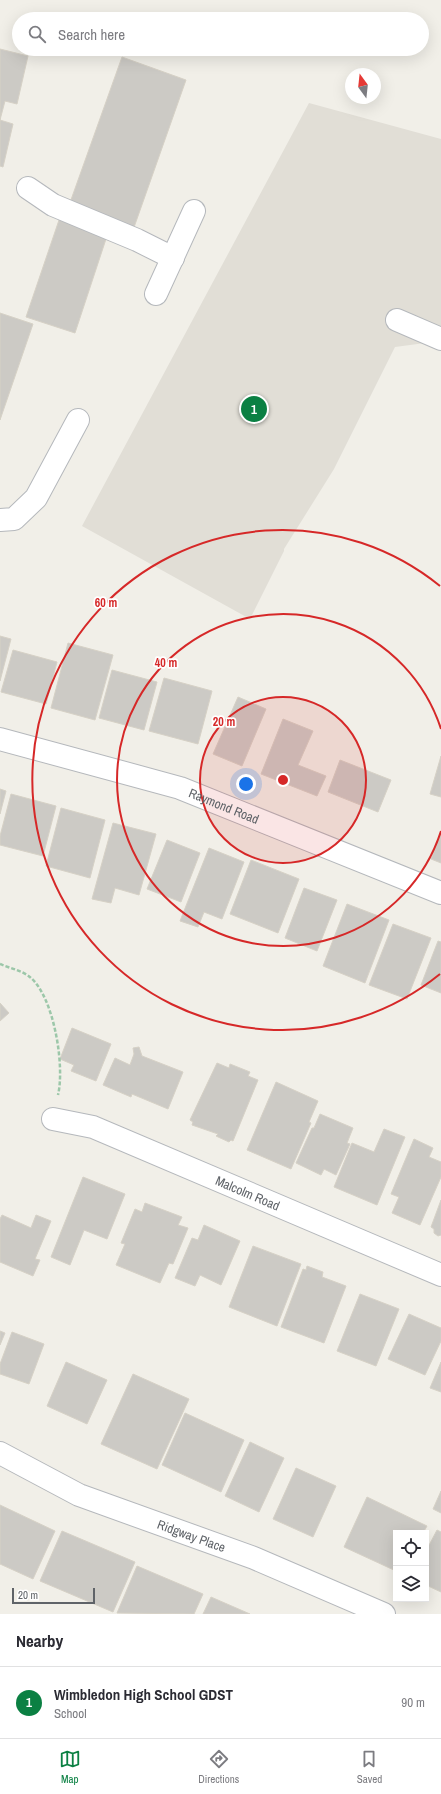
<!DOCTYPE html>
<html lang="en">
<head>
<meta charset="utf-8">
<style>
  body { margin:0; font-family:"Archivo Narrow",sans-serif; background:#f2f2f3; color:#2b2b33 }
  .controls { position:absolute; right:12px; bottom:12px; display:grid; overflow:hidden; border-radius:0px; box-shadow:0 4px 16px #0002 }
  .controls button { width:36px; height:36px; display:grid; place-items:center; padding:0; border:0; border-bottom:1px solid #e1e1e2; background:#fff; color:#2b2b33; font:20px sans-serif }
  .compass { position:absolute; left:345px; top:68px; width:36px; height:36px; border-radius:50%; background:#fff; box-shadow:0 4px 16px #0002; rotate:345deg }
  .scale { position:absolute; left:12px; bottom:10px; width:83px; box-sizing:border-box; padding-left:4px; border:2px solid #5f6368; border-top:0; font-size:11px; line-height:14px; white-space:nowrap; color:#5f6368; -webkit-text-stroke:3px #fff; paint-order:stroke }
  .you { position:absolute; left:246px; top:784px; width:14px; height:14px; margin:-10px; border:3px solid #fff; border-radius:50%; background:#1a73e8; box-shadow:0 0 0 6px #1a73e833 }
  .badge { display:grid; place-items:center; width:26px; height:26px; border-radius:50%; background:#0b8043; color:#fff; font-size:13px; font-weight:700 }
  .pin { position:absolute; translate:-50% -50%; border:2px solid #fff; box-shadow:0 1px 4px #0006 }
  .list { margin:0; padding:0; list-style:none }
  h2 { display:flex; justify-content:space-between; align-items:center; height:52px; margin:0; padding:0 16px; font-size:17px }
  h2 small { font-size:13px; font-weight:400; color:#7c7c81 }
  .list li { display:grid; grid-template-columns:26px 1fr auto; gap:12px; align-items:center; box-sizing:border-box; height:72px; padding:0 16px; border-top:1px solid #e1e1e2 }
  .list b { display:block; font-size:15px; white-space:nowrap }
  .list p { margin:0; font-size:13px; white-space:nowrap; color:#7c7c81 }
  .list em { font-size:13px; font-style:normal; color:#7c7c81 }
  .icon { flex:none; width:22px; height:22px; fill:none; stroke:currentColor; stroke-width:2; stroke-linecap:round; stroke-linejoin:round }
  .map { position:relative; flex:none; width:441px; height:1614px; overflow:hidden }
  .search { position:absolute; background:#fff; box-shadow:0 4px 16px #0002; left:12px; right:12px; top:12px; height:44px; display:flex; align-items:center; gap:10px; box-sizing:border-box; padding:0 14px; border-radius:22px; color:#7c7c81; font-size:15px }
  .sheet { height:124px; background:#fff }
  nav { display:flex; justify-content:space-around; align-items:center; box-sizing:border-box; height:56px; border-top:1px solid #e1e1e2; background:#fff; font-size:11px; color:#7c7c81 }
  nav a { display:grid; justify-items:center; gap:2px }
  nav .on { color:#0b8043 }
  .map>svg:first-child { display:block }
  .education { fill:#e1ded6 }
  .building { fill:#cccac5; stroke:#d6d1c6 }
  .lines { fill:none; stroke-linecap:round; stroke-linejoin:round }
  .minor-casing { stroke:#b5b8bc; stroke-width:24 }
  .path { stroke:#9cc7a9; stroke-width:2.5; stroke-dasharray:4 2; stroke-linecap:butt }
  .minor { stroke:#fff; stroke-width:22 }
  .ring { fill:none; stroke:#d62828; stroke-width:2 }
  .labels { text-anchor:middle; stroke-width:3.5; stroke-linejoin:round; paint-order:stroke }
  .street-label { font-size:13px; fill:#5f6368; stroke:#fff }
  .centre { fill:#d62828; stroke:#fff; stroke-width:2 }
  .ring-label { font-size:12px; text-anchor:middle; font-weight:bold; fill:#d62828; stroke:#fff; stroke-width:3.5; stroke-linejoin:round; paint-order:stroke }
</style>
</head>
<body>
<div class="map">
<svg width="441" height="1614" viewBox="0 0 441 1614">
  <rect width="100%" height="100%" fill="#f1efe8"/>
  <!-- education -->
  <path class="education" d="M 309,103 L 441,139 L 441,350 L 425,343 L 395,347 L 334,469 L 284,549 L 284,551 L 250,619 L 82,526 Z"/>
  <!-- building -->
  <path class="building" d="M 0,49 L 28,56 L 17,104 L 5,101 L 0,120 L 13,124 L 3,167 L 0,166 Z
    M 122,57 L 186,80 L 132,233 L 67,211 Z
    M 59,220 L 107,236 L 75,333 L 26,317 Z
    M 0,313 L 33,324 L 0,420 Z
    M 0,636 L 11,639 L 0,681 Z
    M 68,643 L 113,655 L 95,720 L 51,708 Z
    M 13,650 L 57,662 L 46,704 L 1,692 Z
    M 112,670 L 157,682 L 144,730 L 99,718 Z
    M 164,678 L 212,691 L 198,744 L 149,731 Z
    M 238,697 L 266,709 L 242,766 L 213,754 Z
    M 283,719 L 313,731 L 298,765 L 326,776 L 317,796 L 261,774 Z
    M 441,756 L 441,797 L 430,794 Z
    M 340,760 L 391,780 L 378,812 L 328,792 Z
    M 0,789 L 6,791 L 0,814 Z
    M 11,794 L 56,806 L 43,856 L 0,845 L 0,836 Z
    M 61,808 L 105,820 L 90,878 L 46,866 Z
    M 113,823 L 156,834 L 139,895 L 115,888 L 111,903 L 92,899 Z
    M 441,834 L 441,863 L 431,859 Z
    M 167,840 L 200,853 L 181,902 L 147,889 Z
    M 209,848 L 244,862 L 222,919 L 204,912 L 198,927 L 180,921 Z
    M 251,860 L 299,879 L 278,933 L 230,914 Z
    M 304,888 L 337,900 L 317,951 L 285,938 Z
    M 347,904 L 389,920 L 365,983 L 323,966 Z
    M 393,924 L 431,938 L 407,999 L 369,985 Z
    M 438,941 L 441,942 L 441,993 L 421,985 Z
    M 0,1003 L 9,1013 L 0,1021 Z
    M 72,1028 L 111,1044 L 96,1081 L 71,1071 L 74,1065 L 60,1059 Z
    M 139,1047 L 142,1056 L 183,1072 L 168,1109 L 132,1094 L 131,1097 L 103,1085 L 115,1058 L 130,1065 L 134,1054 L 133,1048 Z
    M 217,1063 L 229,1068 L 230,1064 L 250,1072 L 248,1076 L 258,1080 L 233,1141 L 231,1140 L 229,1142 L 216,1136 L 218,1134 L 192,1125 L 193,1122 L 190,1120 Z
    M 276,1082 L 318,1101 L 309,1122 L 311,1123 L 291,1169 L 247,1150 Z
    M 320,1114 L 353,1128 L 347,1143 L 350,1144 L 336,1175 L 324,1169 L 321,1175 L 296,1163 L 312,1128 L 314,1128 Z
    M 384,1129 L 405,1137 L 377,1205 L 334,1187 L 352,1143 L 374,1152 Z
    M 414,1139 L 433,1148 L 429,1157 L 441,1162 L 441,1177 L 420,1225 L 392,1213 L 399,1197 L 391,1194 Z
    M 83,1177 L 125,1194 L 107,1239 L 84,1230 L 70,1265 L 51,1257 Z
    M 441,1200 L 441,1235 L 438,1236 L 434,1233 L 434,1229 L 431,1227 Z
    M 145,1203 L 182,1217 L 178,1225 L 188,1228 L 173,1264 L 169,1263 L 160,1283 L 116,1265 L 125,1244 L 121,1243 L 135,1209 L 142,1212 Z
    M 2,1215 L 31,1228 L 36,1215 L 51,1221 L 35,1259 L 40,1260 L 33,1276 L 0,1262 L 0,1219 Z
    M 204,1225 L 240,1241 L 221,1285 L 200,1275 L 195,1286 L 175,1278 L 192,1238 L 198,1240 Z
    M 253,1246 L 301,1264 L 277,1326 L 229,1307 Z
    M 307,1266 L 323,1272 L 322,1277 L 346,1286 L 324,1343 L 281,1327 L 303,1269 L 306,1270 Z
    M 360,1294 L 399,1309 L 376,1366 L 337,1351 Z
    M 409,1314 L 441,1328 L 441,1341 L 425,1375 L 388,1359 Z
    M 0,1331 L 5,1333 L 0,1345 Z
    M 12,1332 L 44,1344 L 29,1384 L 0,1374 L 0,1364 Z
    M 66,1362 L 107,1380 L 87,1424 L 47,1406 Z
    M 441,1362 L 441,1392 L 430,1388 Z
    M 133,1374 L 189,1399 L 157,1469 L 101,1444 Z
    M 185,1413 L 244,1440 L 221,1492 L 162,1465 Z
    M 250,1442 L 284,1458 L 259,1512 L 225,1496 Z
    M 296,1468 L 336,1486 L 313,1537 L 273,1519 Z
    M 441,1491 L 441,1513 L 433,1509 Z
    M 367,1497 L 427,1526 L 423,1533 L 396,1533 L 396,1571 L 344,1547 Z
    M 0,1505 L 55,1531 L 33,1579 L 0,1564 Z
    M 437,1530 L 441,1532 L 441,1592 L 426,1585 L 426,1551 Z
    M 62,1531 L 135,1562 L 113,1612 L 40,1581 Z
    M 137,1566 L 203,1594 L 194,1614 L 117,1613 Z
    M 211,1597 L 250,1614 L 203,1614 Z"/>
  <g class="lines">
    <defs>
      <g id="minor">
        <path d="M 28,188 L 53,205 L 137,240 L 173,258"/>
        <path d="M 156,294 L 194,211"/>
        <path d="M 397,320 L 441,339"/>
        <path d="M 0,520 L 14,519 L 36,498 L 78,420"/>
        <path id="s1" d="M 0,739 L 180,788 L 441,893"/>
        <path id="s2" d="M 53,1119 L 93,1127 L 441,1275"/>
        <path id="s3" d="M 0,1453 L 79,1495 L 254,1558 L 384,1614"/>
      </g>
    </defs>
    <!-- minor casing -->
    <use href="#minor" class="minor-casing"/>
    <!-- path -->
    <path class="path" d="M 0,964 C 9,968 24,971 31,978 C 54,998 65,1066 58,1095"/>
    <!-- minor -->
    <use href="#minor" class="minor"/>
  </g>
  <!-- distance rings -->
  <circle cx="283" cy="780" r="83" fill="#d62828" fill-opacity=".12"/>
  <g class="ring">
    <circle cx="283" cy="780" r="83"/>
    <path d="M441 831A166 166 0 1 1 441 729"/>
    <path d="M440 974A250 250 0 1 1 440 586"/>
  </g>
  <g class="labels">
    <!-- street labels -->
    <g class="street-label">
      <text dy="5" stroke="none"><textPath href="#s1" startOffset="234">Raymond Road</textPath></text>
      <text dy="5" stroke="none"><textPath href="#s2" startOffset="209">Malcolm Road</textPath></text>
      <text dy="5" stroke="none"><textPath href="#s3" startOffset="209">Ridgway Place</textPath></text>
    </g>
  </g>
  <circle cx="283" cy="780" r="6" class="centre"/>
  <g class="ring-label">
    <text x="106" y="607">60 m</text>
    <text x="166" y="667">40 m</text>
    <text x="224" y="726">20 m</text>
  </g>
</svg>
<div class="controls">
<button><svg class="icon" aria-label="locate" viewBox="0 0 24 24"><circle cx="12" cy="12" r="6"/><path d="M12 2v4M12 18v4M2 12h4M18 12h4"/></svg></button>
<button><svg class="icon" aria-label="layers" viewBox="0 0 24 24"><path d="M12 4l9 5-9 5-9-5zM3 14l9 5 9-5"/></svg></button>
</div>
<svg class="compass" viewBox="-18 -18 36 36"><path d="M0-13l5 13h-10z" fill="#e53935"/><path d="M0 13l5-13h-10z" fill="#7c7c81"/></svg>
<div class="scale">20 m</div>
<div class="you"></div>
<div class="pin badge" style="left:254px;top:409px">1</div>
<div class="search"><svg class="icon" aria-label="search" viewBox="0 0 24 24"><circle cx="10" cy="10" r="6"/><path d="M15 15l6 6"/></svg>Search here</div>
</div>
<section class="sheet">
<h2>Nearby<small></small></h2>
<ul class="list">
<li><span class="badge">1</span><div><b>Wimbledon High School GDST</b><p>School</p></div><em>90 m</em></li>
</ul>
</section>
<nav>
<a class="on"><svg class="icon" aria-label="map" viewBox="0 0 24 24"><path d="M3 6l6-2 6 2 6-2v14l-6 2-6-2-6 2zM9 4v14M15 6v14"/></svg>Map</a>
<a><svg class="icon" aria-label="directions" viewBox="0 0 24 24"><path d="M12 3l9 9-9 9-9-9zM9 14v-3h6M13 9l2 2-2 2"/></svg>Directions</a>
<a><svg class="icon" aria-label="saved" viewBox="0 0 24 24"><path d="M7 4h10v16l-5-4-5 4z"/></svg>Saved</a>
</nav>
</body>
</html>
